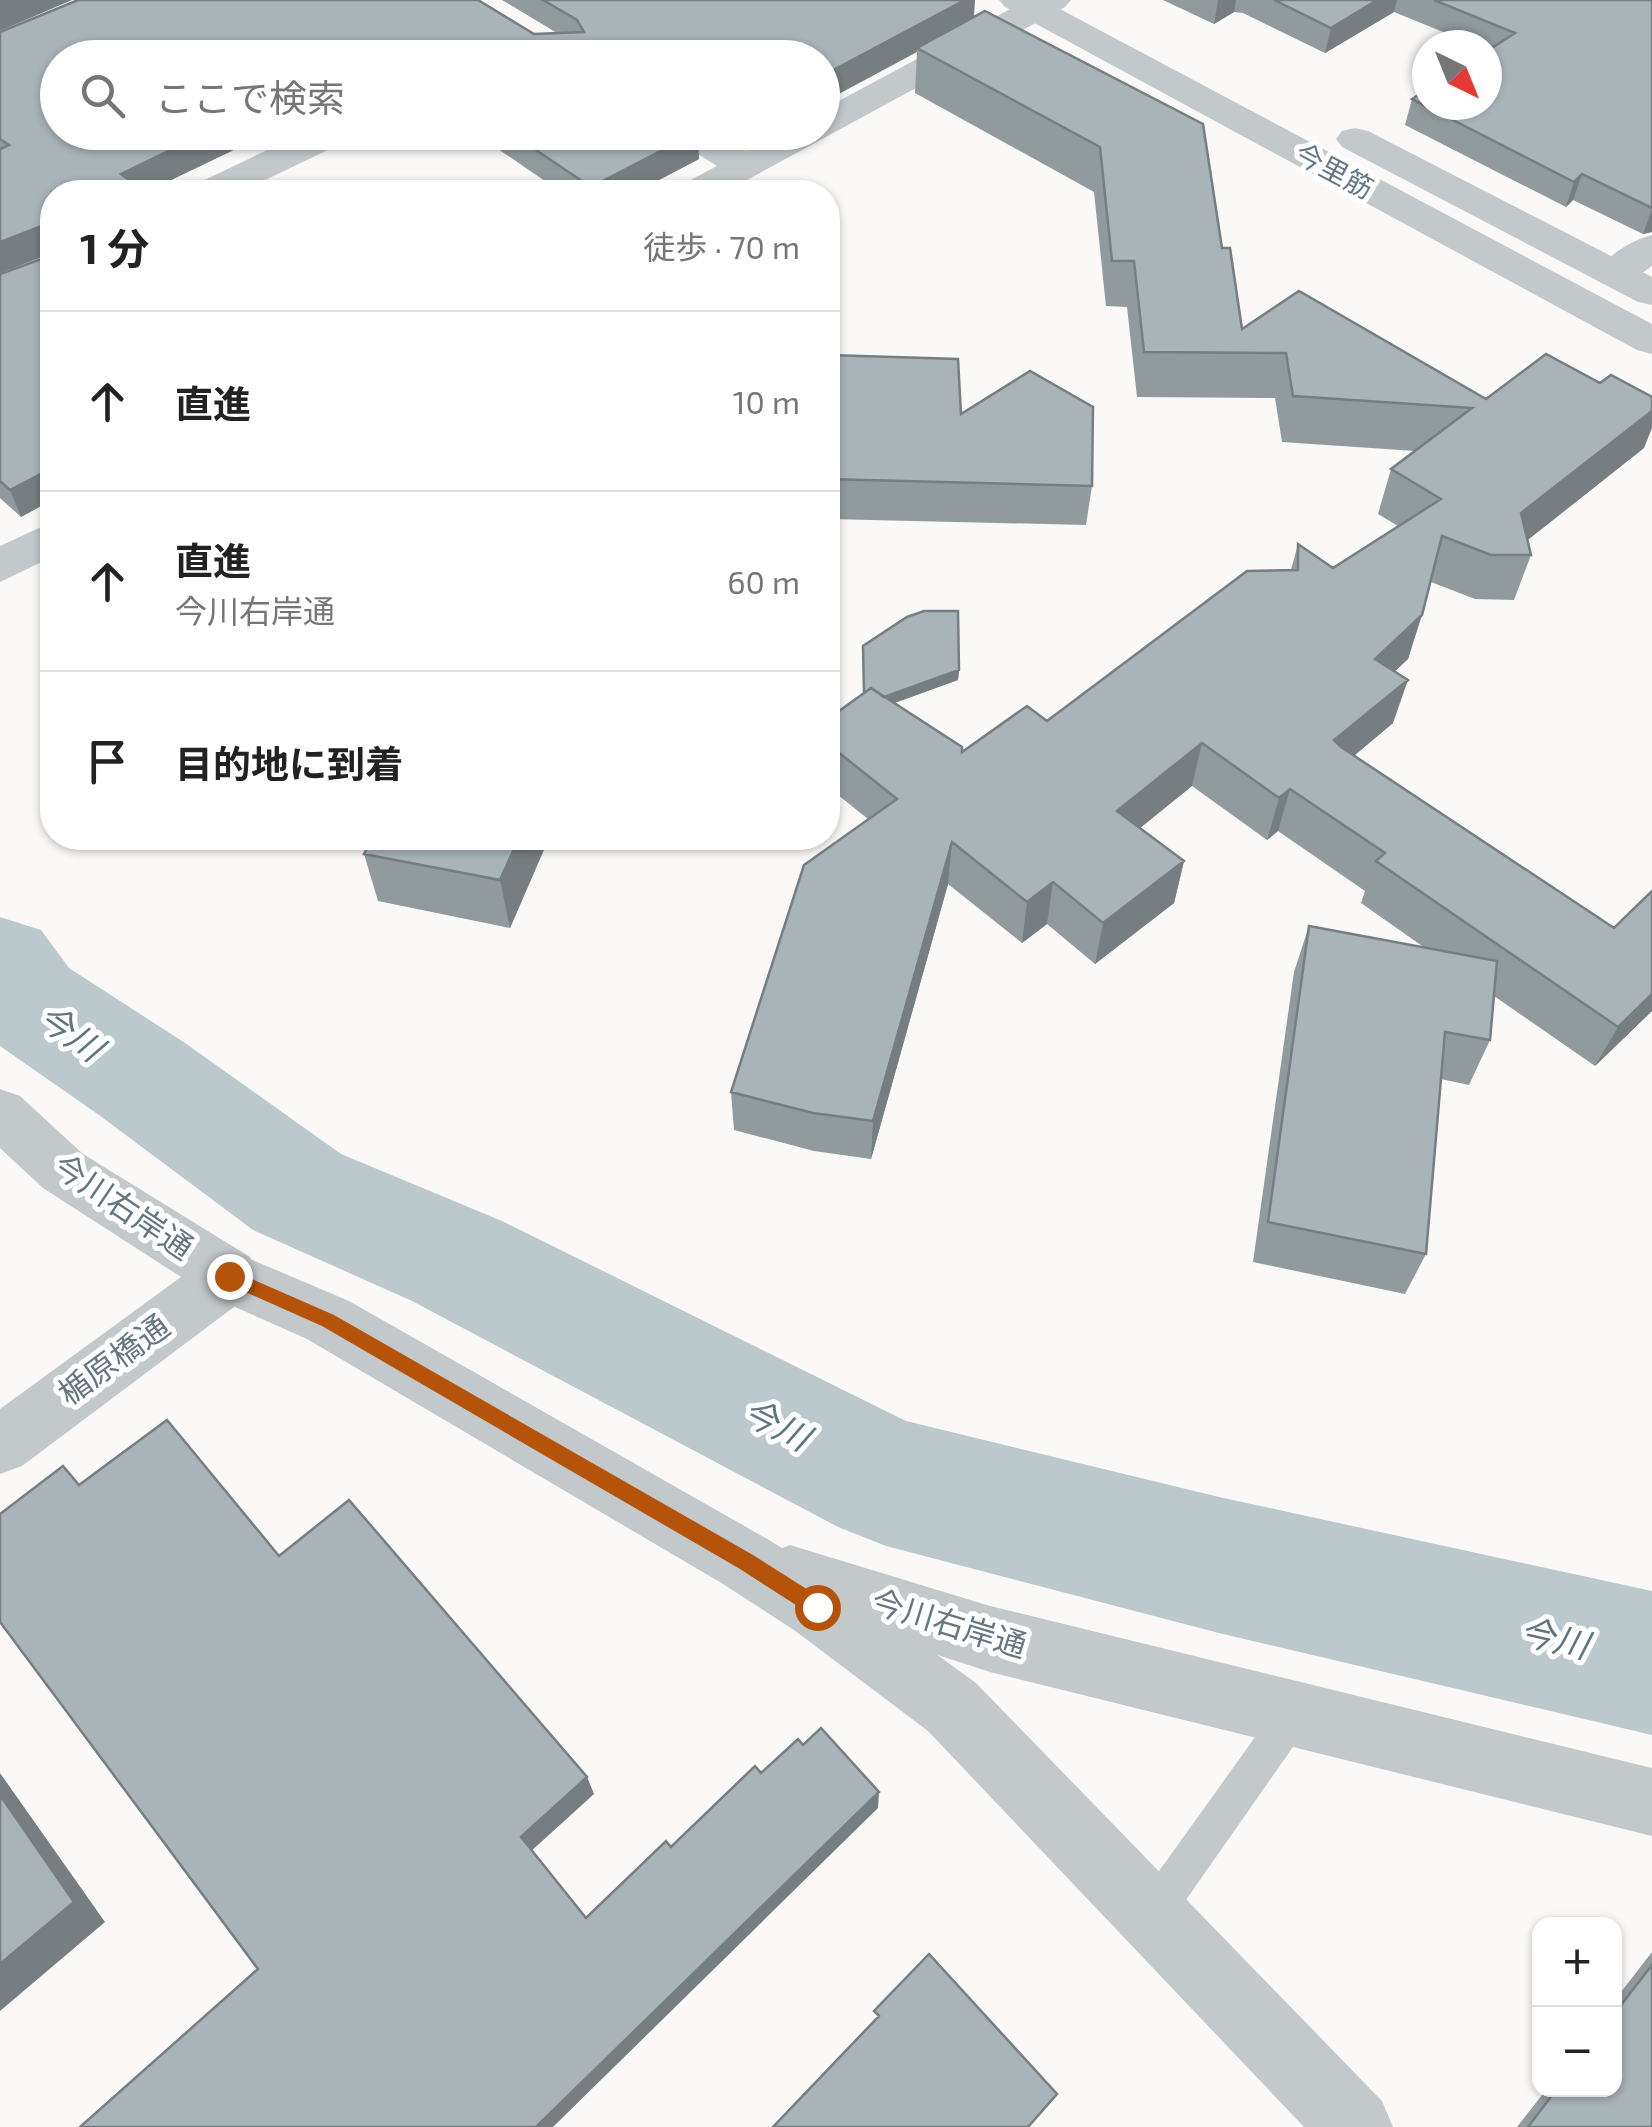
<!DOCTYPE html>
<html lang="ja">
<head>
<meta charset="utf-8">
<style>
  body { margin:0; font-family:"Exo 2","Noto Sans JP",sans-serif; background:#f2f2f2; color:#222 }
  .controls { position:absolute; right:30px; bottom:30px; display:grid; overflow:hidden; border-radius:20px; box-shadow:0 2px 8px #0004 }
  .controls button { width:90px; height:90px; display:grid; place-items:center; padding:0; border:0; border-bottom:2px solid #e0e0e0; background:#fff; color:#222; font:50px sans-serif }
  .compass { position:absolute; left:1412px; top:30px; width:90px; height:90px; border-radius:50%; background:#fff; box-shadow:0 2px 8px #0004; rotate:137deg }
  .stop { position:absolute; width:30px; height:30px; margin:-22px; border:8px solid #b45309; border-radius:50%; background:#fff }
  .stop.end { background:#b45309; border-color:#fff; box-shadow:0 2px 10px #0008 }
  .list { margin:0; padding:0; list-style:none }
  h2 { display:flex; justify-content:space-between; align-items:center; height:130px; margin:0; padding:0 40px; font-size:42px }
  h2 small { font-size:32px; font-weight:400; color:#767676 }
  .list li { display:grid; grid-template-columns:65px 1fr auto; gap:30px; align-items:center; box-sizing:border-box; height:180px; padding:0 40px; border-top:2px solid #e0e0e0 }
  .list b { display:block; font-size:38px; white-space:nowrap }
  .list p { margin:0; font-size:32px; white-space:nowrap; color:#767676 }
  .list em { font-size:32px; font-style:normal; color:#767676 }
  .icon { flex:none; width:55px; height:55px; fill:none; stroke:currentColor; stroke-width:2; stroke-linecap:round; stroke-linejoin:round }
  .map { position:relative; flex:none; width:1652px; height:2127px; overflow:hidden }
  .search { position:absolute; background:#fff; box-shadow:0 2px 8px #0004; left:40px; top:40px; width:800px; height:110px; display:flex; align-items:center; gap:25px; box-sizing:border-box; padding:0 35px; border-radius:55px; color:#767676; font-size:38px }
  .panel { position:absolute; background:#fff; box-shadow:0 2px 8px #0004; left:40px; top:180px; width:800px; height:670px; border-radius:40px }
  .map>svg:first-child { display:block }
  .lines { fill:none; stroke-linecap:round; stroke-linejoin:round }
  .river { fill:#bbc8cc; fill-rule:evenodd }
  .service { fill:#c3c8cb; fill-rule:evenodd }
  .minor { fill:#c3c8cb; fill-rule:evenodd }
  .tertiary { fill:#c3c8cb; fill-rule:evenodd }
  .wall { fill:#919b9e }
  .shaded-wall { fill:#767e81 }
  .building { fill:#a9b4b8; stroke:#767e81; stroke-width:2.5 }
  .route { fill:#b45309 }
  .labels { text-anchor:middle; stroke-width:10; stroke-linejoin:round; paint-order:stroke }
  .far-street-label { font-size:28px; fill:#657882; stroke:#fff }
  .street-label { font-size:32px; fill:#657882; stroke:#fff }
  .water-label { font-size:35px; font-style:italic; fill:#5f767c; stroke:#fff }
</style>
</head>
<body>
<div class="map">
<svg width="1652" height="2127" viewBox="0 0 1652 2127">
  <rect width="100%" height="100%" fill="#faf9f7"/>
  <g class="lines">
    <!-- river -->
    <path class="river" d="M 0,917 L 41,930 L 69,968 L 185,1043 L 341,1154 L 502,1221 L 906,1421 L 1219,1497 L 1652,1591 L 1652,1735 L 1219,1633 L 886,1546 L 838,1527 L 412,1301 L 253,1230 L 99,1115 L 0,1046 Z"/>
    <!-- service -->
    <path class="service" d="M 1294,1696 L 1307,1701 L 1312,1714 L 1307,1727 L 1167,1927 L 1153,1932 L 1139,1927 L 1134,1913 L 1139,1899 L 1281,1701 Z"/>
    <!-- minor -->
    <path class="minor" d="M 1027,0 L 1071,0 L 1065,7 L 725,192 L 678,192 L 683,184 L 717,166 L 676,140 L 671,132 L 716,132 L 745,151 L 779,132 L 822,132 L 822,110 Z
      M 305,132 L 354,132 L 349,140 L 240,192 L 191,192 L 196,184 Z
      M 1652,235 L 1652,266 C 1634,279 1623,288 1601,283 L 1595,274 C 1607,256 1631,240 1652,235 Z
      M 52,522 L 52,557 L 0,582 L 0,546 Z
      M 0,1089 L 20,1096 L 83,1154 L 250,1257 L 258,1276 L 250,1295 L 22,1466 L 0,1474 L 0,1409 L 181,1277 L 43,1188 L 0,1148 Z
      M 790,1545 L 990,1606 L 1652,1768 L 1652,1836 L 990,1672 L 790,1607 L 767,1598 L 758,1576 L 767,1554 Z"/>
    <!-- tertiary -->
    <path class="tertiary" d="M 999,0 L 1043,0 L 1652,324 L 1652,354 L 1637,350 L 1005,7 Z
      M 1355,128 L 1368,131 L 1652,277 L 1652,305 L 1638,302 L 1342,147 L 1336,139 L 1342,131 Z
      M 229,1250 L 349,1301 L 769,1540 L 840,1584 L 976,1683 L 1382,2101 L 1393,2127 L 1304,2127 L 928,1731 L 794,1630 L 723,1584 L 307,1339 L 208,1295 L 200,1276 L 208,1257 Z"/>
  </g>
  <!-- wall -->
  <path class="wall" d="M 502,0 L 975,0 L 974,17 L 1222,248 L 1242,329 L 1486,399 L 1644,448 L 1527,540 L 1531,555 L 1514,600 L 1475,599 L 1431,582 L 1408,659 L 1395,671 L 1393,723 L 1354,756 L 1652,1011 L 1595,1066 L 1494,996 L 1490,1040 L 1469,1085 L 1441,1079 L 1426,1254 L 1405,1294 L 1253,1262 L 1294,972 L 1309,926 L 1425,948 L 1361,903 L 1365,891 L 1278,831 L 1267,840 L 1192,786 L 1140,828 L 1184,861 L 1174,903 L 1095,964 L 1047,924 L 1022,943 L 948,884 L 871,1159 L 814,1151 L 734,1130 L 731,1092 L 868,819 L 828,787 L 828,719 L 959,670 L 958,680 L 894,703 L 962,752 L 1047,721 L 1291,570 L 1298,544 L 1333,568 L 1398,526 L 1378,514 L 1391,469 L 1415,451 L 1282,442 L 1275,398 L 1137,397 L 1127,307 L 1106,306 L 1094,192 L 915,93 L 917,52 L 822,58 L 58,58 L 58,132 L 271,132 L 146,192 L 52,192 L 52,500 L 21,517 L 0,498 L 0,274 L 44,258 L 44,256 L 0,273 L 0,32 L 534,34 L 557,33 Z
    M 1163,0 L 1652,0 L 1652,232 L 1643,234 L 1573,200 L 1566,207 L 1405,125 L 1412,99 L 1488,50 L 1487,45 L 1475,45 L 1394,12 L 1325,53 L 1243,13 L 1234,12 L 1214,24 Z
    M 473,132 L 698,132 L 699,159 L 636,192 L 561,192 Z
    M 723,132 L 768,132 L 751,141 L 736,141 Z
    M 828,355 L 961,414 L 1092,486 L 1086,525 L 828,519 Z
    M 373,838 L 549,838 L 510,928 L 378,901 L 364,854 Z
    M 1652,1952 L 1652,2127 L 1517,2127 L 1546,2090 L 1614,2090 L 1614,2001 Z"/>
  <!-- shaded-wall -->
  <path class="shaded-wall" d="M 0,0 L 72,0 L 0,31 Z
    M 965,0 L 975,0 L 973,22 L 917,48 L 917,52 L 822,103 L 822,76 Z
    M 1218,0 L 1236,0 L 1234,12 L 1214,24 Z
    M 1377,0 L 1397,0 L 1394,12 L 1325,53 L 1331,28 Z
    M 208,132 L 271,132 L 146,192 L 102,192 L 121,174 Z
    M 698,132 L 699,159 L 636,192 L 592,192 L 591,187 Z
    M 751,132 L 768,132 L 751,141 Z
    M 1582,174 L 1573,200 L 1566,207 L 1574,182 Z
    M 1652,209 L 1652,232 L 1643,234 Z
    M 44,225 L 52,253 L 0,273 L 0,242 Z
    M 1652,411 L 1652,428 L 1644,448 L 1509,555 L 1521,513 Z
    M 52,468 L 52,500 L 21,517 L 10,490 Z
    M 1422,615 L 1408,659 L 1362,702 L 1375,659 Z
    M 959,670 L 958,680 L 864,714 L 864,704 Z
    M 1408,680 L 1393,723 L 1321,783 L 1334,740 Z
    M 1202,743 L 1192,786 L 1109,853 L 1117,811 Z
    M 1290,789 L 1278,831 L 1267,840 L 1279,798 Z
    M 519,838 L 549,838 L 510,928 L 500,880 Z
    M 952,842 L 948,884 L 871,1159 L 873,1121 Z
    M 1184,861 L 1174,903 L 1095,964 L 1103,923 Z
    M 1053,882 L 1047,924 L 1022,943 L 1027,902 Z
    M 1652,994 L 1652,1011 L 1595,1066 L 1618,1027 Z
    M 0,1773 L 105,1922 L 0,2011 Z
    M 587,1777 L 594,1794 L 529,1853 L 521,1837 Z
    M 879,1792 L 878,1808 L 553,2127 L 536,2127 Z"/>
  <!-- building -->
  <path class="building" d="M 78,0 L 478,0 L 534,34 L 584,32 L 577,20 L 543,0 L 965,0 L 822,76 L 822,58 L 58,58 L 58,132 L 208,132 L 121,174 L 129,180 L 102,192 L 52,192 L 52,468 L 10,490 L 0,481 L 0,274 L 44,258 L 44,225 L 0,242 L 0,149 L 9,145 L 0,139 L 0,32 Z
    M 1274,0 L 1377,0 L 1331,28 Z
    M 1434,0 L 1652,0 L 1652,208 L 1582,174 L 1574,182 L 1412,99 L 1427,89 L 1427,105 L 1487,105 L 1487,51 L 1515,33 Z
    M 985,11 L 1203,124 L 1222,248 L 1230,248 L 1242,329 L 1299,291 L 1486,399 L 1546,354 L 1600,383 L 1611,375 L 1652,397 L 1652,411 L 1521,513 L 1531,555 L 1491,555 L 1442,536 L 1422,615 L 1375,659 L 1408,680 L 1334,740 L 1341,747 L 1614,928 L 1652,891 L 1652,994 L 1618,1027 L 1376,861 L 1385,853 L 1290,789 L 1279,798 L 1202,743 L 1117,811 L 1184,861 L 1103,923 L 1053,882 L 1027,902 L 952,842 L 873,1121 L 813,1113 L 731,1092 L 804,865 L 897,799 L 828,744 L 828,719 L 871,688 L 962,747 L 962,752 L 1027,706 L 1047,721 L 1247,571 L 1298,570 L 1298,544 L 1333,568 L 1441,499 L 1391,469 L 1472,408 L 1293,396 L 1286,353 L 1144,352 L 1134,261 L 1112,261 L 1100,147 L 917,48 Z
    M 509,132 L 697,132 L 591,187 Z
    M 828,355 L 958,359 L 961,414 L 1030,371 L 1093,407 L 1092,486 L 828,479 Z
    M 924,611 L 958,611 L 959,670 L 884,697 L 871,688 L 864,693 L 863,646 L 907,617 Z
    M 373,838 L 519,838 L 500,880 L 364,854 Z
    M 1309,926 L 1497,961 L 1490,1040 L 1445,1032 L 1426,1254 L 1268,1222 Z
    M 167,1420 L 279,1556 L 349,1500 L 587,1777 L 521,1837 L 586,1918 L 666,1841 L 671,1847 L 755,1766 L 761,1773 L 798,1739 L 803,1745 L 821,1728 L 879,1792 L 536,2127 L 80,2127 L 258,1969 L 0,1622 L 0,1514 L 63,1466 L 79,1485 Z
    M 0,1795 L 74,1902 L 0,1964 Z
    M 929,1954 L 1057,2094 L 1028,2127 L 773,2127 L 879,2016 L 874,2011 Z
    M 1652,1965 L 1652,2127 L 1528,2127 L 1556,2090 L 1614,2090 L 1614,2014 Z"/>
  <!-- route -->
  <path class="route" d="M 229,1269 L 334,1315 L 753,1555 L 824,1600 L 824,1614 L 810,1614 L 740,1569 L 322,1326 L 223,1282 L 220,1276 Z"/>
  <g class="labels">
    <!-- far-street labels -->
    <g class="far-street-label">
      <text transform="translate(1334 171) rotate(28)" y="10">今里筋</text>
    </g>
    <!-- street labels -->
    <g class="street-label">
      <text transform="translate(123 1207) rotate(34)" y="11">今川右岸通</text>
      <text transform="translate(114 1360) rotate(-36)" y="11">楯原橋通</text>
      <text transform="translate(949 1624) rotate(17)" y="11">今川右岸通</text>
    </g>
    <!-- water labels -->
    <g class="water-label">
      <text transform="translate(70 1033) rotate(35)" y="12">今川</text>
      <text transform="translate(776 1425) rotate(27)" y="12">今川</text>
      <text transform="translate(1554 1639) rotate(13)" y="12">今川</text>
    </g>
  </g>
</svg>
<div class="controls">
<button>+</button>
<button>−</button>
</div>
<svg class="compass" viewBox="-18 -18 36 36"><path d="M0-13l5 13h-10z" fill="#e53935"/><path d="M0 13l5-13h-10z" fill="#767676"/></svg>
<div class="stop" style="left:817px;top:1607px"></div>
<div class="stop end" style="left:229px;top:1276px"></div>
<div class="search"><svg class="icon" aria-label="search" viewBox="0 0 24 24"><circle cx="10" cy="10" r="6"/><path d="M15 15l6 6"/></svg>ここで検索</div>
<section class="panel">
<h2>1 分<small>徒歩 · 70 m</small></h2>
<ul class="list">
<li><svg class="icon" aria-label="ahead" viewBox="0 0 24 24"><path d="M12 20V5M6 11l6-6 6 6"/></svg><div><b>直進</b></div><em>10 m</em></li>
<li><svg class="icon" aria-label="ahead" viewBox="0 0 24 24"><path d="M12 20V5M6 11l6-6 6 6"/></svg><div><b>直進</b><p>今川右岸通</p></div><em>60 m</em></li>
<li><svg class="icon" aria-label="arrive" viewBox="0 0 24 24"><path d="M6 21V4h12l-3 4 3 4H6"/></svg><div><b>目的地に到着</b></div></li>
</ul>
</section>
</div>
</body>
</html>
